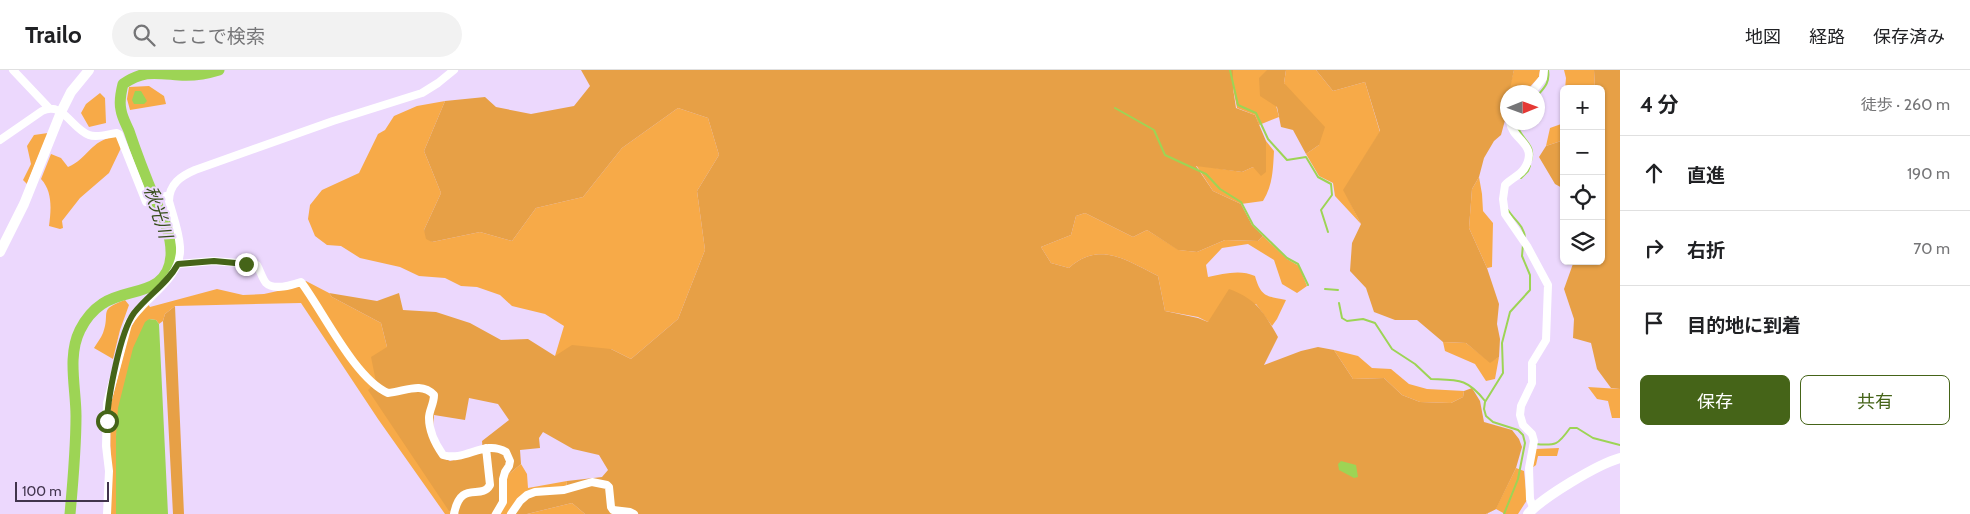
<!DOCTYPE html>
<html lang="ja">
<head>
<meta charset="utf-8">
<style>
  body { margin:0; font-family:Cabin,"Noto Sans JP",sans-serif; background:#f2f2f2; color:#202124 }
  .controls { position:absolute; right:15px; top:15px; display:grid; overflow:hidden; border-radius:8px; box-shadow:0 1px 4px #0004 }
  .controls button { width:45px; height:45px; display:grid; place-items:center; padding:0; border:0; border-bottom:1px solid #e0e0e0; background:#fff; color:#202124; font:25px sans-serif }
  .compass { position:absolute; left:1500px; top:15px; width:45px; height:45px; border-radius:50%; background:#fff; box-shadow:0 1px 4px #0004; rotate:89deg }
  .scale { position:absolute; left:15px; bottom:12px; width:94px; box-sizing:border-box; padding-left:5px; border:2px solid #41344c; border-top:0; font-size:14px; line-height:18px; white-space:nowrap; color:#41344c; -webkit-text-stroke:4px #ecd8fd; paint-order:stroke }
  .stop { position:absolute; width:15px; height:15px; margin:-11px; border:4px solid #456418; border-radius:50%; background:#fff }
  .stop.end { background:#456418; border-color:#fff; box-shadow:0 1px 5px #0008 }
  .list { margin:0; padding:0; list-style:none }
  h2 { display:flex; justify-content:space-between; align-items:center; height:65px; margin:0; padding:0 20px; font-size:21px }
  h2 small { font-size:16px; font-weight:400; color:#757577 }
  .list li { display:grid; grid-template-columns:32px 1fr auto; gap:15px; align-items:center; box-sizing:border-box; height:75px; padding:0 20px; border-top:1px solid #e0e0e0 }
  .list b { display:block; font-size:19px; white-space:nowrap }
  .list em { font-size:16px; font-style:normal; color:#757577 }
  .actions { display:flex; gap:10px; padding:15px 20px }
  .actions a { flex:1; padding:11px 0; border:1px solid #456418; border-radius:8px; text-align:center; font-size:18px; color:#456418 }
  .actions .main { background:#456418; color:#fff }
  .icon { flex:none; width:28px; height:28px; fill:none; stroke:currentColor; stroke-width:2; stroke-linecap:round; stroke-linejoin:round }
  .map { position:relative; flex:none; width:1620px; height:444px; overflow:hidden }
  header { display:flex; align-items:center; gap:30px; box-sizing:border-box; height:70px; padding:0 25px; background:#fff; border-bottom:1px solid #e0e0e0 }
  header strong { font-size:24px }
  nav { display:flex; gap:28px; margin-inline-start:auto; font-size:18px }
  .search { width:350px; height:45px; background:#f2f2f2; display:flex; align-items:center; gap:12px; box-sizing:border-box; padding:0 18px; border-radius:28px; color:#757577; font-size:19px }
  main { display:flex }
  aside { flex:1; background:#fff }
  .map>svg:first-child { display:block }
  .green { fill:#f7aa48 }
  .forest { fill:#e7a046; fill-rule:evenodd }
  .water { fill:#9dd455 }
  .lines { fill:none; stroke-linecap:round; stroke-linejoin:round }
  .stream { stroke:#9dd455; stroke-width:2 }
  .river { stroke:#9dd455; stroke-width:11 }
  .minor { stroke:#fff; stroke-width:8 }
  .major { stroke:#fff; stroke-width:10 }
  .route { stroke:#456418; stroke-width:6 }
  .labels { text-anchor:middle; stroke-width:4; stroke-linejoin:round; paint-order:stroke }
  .water-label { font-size:18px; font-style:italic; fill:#384e1c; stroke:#ecd8fd }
</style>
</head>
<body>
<header>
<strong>Trailo</strong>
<div class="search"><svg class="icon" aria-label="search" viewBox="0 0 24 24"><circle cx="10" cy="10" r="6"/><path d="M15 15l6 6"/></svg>ここで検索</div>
<nav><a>地図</a><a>経路</a><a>保存済み</a></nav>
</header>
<main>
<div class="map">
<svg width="1620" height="444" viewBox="0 0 1620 444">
  <rect width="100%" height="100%" fill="#ecd8fd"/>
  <!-- green -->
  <path class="green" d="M 1233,0 L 1267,0 L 1279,47 L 1259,55 L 1255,45 L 1237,38 L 1233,18 Z
    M 1286,0 L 1316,0 L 1333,21 L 1365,12 L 1380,62 L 1344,120 L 1361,154 L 1335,126 L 1333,113 L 1319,106 L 1306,84 L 1319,75 L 1284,13 Z
    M 1514,0 L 1540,0 L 1539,7 L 1525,22 L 1512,22 L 1509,19 Z
    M 1564,0 L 1594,0 L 1595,19 L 1565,19 L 1566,8 Z
    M 149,16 L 164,26 L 166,34 L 130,40 L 127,29 L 129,17 Z
    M 100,23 L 105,28 L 106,53 L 89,57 L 81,43 L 86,34 Z
    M 445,31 L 424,81 L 441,123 L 424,160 L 432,172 L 480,162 L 512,171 L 536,138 L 583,127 L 622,78 L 678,38 L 708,48 L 719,85 L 697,121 L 705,180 L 678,249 L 631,289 L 611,279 L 555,286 L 564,256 L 545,244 L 512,236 L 500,225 L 477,217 L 461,216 L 445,208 L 419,206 L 400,197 L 360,188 L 341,176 L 327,175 L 315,166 L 308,149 L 310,135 L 322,120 L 359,103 L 378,64 L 385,60 L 394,46 L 417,36 Z
    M 1564,53 L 1564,70 L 1546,76 L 1550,58 Z
    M 48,63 L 27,114 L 23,110 L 31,94 L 27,76 L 34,65 Z
    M 116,66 L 121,78 L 109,103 L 80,128 L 62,151 L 63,158 L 60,159 L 49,156 C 51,140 53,122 41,109 L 51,84 L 61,88 L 68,97 C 89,88 89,71 116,66 Z
    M 1266,71 L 1274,81 C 1273,99 1273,115 1263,131 L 1241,134 L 1213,121 L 1196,95 L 1242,102 L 1253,97 L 1266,102 Z
    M 1479,107 L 1482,124 L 1483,141 L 1493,153 L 1492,197 L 1487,198 L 1469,158 L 1472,119 Z
    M 1085,143 L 1133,167 L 1147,160 L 1179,180 L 1197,182 L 1225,170 L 1258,171 L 1263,166 L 1287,189 L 1299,196 L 1307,216 L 1297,223 L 1282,214 L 1274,190 L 1248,174 L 1222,178 L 1206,195 L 1208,207 C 1223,204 1240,199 1255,206 C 1261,227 1266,226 1286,230 L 1277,249 L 1272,256 L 1256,234 L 1208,252 L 1198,247 L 1165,241 L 1158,206 C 1128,191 1099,170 1069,198 L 1051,193 L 1041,177 L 1071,165 L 1076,146 Z
    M 306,211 L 329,223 L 332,227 L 381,253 L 387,277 L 457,441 L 459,444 L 445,444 L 378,349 L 301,233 L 175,236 L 165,244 L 163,251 L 159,254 L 156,250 L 149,249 L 116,366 L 116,444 L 109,444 L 111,413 L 110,337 L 130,259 L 137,247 L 148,234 L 150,237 L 217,219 L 243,225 L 264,224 L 296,217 Z
    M 125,230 L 129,235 L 120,260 L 113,289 L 94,278 C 97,273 101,268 103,263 C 111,242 97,240 125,230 Z
    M 1443,272 L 1466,273 L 1490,292 L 1499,287 L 1495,309 L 1486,311 L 1475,294 L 1445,281 Z
    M 1334,280 L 1358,286 L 1372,298 L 1391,299 L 1409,314 L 1427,319 L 1464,321 L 1463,327 L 1451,333 L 1420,332 L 1402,325 L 1384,308 L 1353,309 Z
    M 1588,317 L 1620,319 L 1620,348 L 1612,348 L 1608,331 L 1597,329 Z
    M 1559,378 L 1557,386 L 1538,386 L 1536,395 L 1532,398 L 1535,379 Z
    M 521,394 L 527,404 L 528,418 L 567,411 L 566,420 L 515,444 L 491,444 L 500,433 L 501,411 Z
    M 1516,398 L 1524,401 L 1527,430 L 1518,444 L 1505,444 L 1496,439 L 1486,444 L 1496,438 Z
    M 572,433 L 585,444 L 527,444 Z"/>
  <!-- forest -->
  <path class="forest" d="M 581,0 L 1233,0 L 1233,18 L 1236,38 L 1255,45 L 1266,71 L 1266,102 L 1261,106 L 1253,97 L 1242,102 L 1196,96 L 1213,121 L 1241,134 L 1252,155 L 1263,166 L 1258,171 L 1225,170 L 1197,182 L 1178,180 L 1147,160 L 1133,167 L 1085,143 L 1076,146 L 1071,165 L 1041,177 L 1051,193 L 1069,198 C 1099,170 1128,191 1158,206 L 1165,241 L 1198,248 L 1208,252 L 1229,219 C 1256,229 1264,242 1278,267 L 1264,295 L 1301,281 L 1318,277 L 1334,280 L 1353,309 L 1384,308 L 1402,325 L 1420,332 L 1451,333 L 1463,327 L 1464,321 L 1472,318 L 1480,331 L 1484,352 L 1512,360 L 1519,369 L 1522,377 L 1516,398 L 1496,439 L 1486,444 L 585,444 L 572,433 L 527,444 L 515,444 L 521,433 L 537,424 L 566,420 L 567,411 L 602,407 L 608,400 L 599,385 L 573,379 L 543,362 L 539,368 L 540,378 L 520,380 L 521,394 L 501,411 L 500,433 L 491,444 L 459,444 L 457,441 L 449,441 L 368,320 L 376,312 L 371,287 L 387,277 L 381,253 L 332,227 L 329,223 L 377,231 L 399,223 L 403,240 L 436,242 L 470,253 L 501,270 L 528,269 L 555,286 L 572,275 L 611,279 L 631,289 L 678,249 L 705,180 L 697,121 L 719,85 L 708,48 L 678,38 L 622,78 L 583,127 L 536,138 L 512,171 L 480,162 L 432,172 L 426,169 L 424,160 L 441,123 L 424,81 L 445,31 L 485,27 L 496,37 L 531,44 L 574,36 L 590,16 ZM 469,328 L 498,334 L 509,350 L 482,371 L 483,382 L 450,391 L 442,387 L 432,371 L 434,345 L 465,350 Z
    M 1267,0 L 1286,0 L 1284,13 L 1325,57 L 1319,75 L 1306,84 L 1293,60 L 1281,57 L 1277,37 L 1260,26 L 1259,8 Z
    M 1316,0 L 1514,0 L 1510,19 L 1512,22 L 1508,22 L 1507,43 L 1501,65 L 1494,71 L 1484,88 L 1479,107 L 1472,119 L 1469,158 L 1487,198 L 1499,234 L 1497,254 L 1500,269 L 1499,287 L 1490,293 L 1466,273 L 1443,272 L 1417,250 L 1395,250 L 1374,242 L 1366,218 L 1350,201 L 1352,173 L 1361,154 L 1343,120 L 1380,61 L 1365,12 L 1333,21 Z
    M 1594,0 L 1620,0 L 1620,319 L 1611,318 L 1597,299 L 1591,273 L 1573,268 L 1574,249 L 1564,219 L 1574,191 L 1601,191 L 1601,19 L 1595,19 Z
    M 1564,70 L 1564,119 L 1555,114 L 1539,87 L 1546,76 Z
    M 175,236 L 184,444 L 173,444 L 163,251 L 165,244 Z"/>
  <!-- water -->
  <path class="water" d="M 135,21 L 141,21 L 147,31 L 144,34 L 134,34 L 132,30 Z
    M 149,249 L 156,250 L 159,254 L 168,444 L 116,444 L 116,366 L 118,338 L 133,278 L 145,252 Z
    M 1341,391 L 1356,395 L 1358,407 L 1354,408 L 1339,400 L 1338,394 Z"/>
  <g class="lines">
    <!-- stream -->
    <path class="stream" d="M 1230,0 L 1238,35 L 1256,43 L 1268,69 L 1287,90 L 1306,87 L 1318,107 L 1331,114 L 1332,125 L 1321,140 L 1328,162
      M 1538,25 C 1545,17 1550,12 1548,0
      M 1115,38 L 1154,60 L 1165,85 L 1206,104 L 1220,119 L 1241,132 L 1253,155 L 1287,188 L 1298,194 L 1308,215
      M 1516,52 C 1519,69 1537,73 1531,91
      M 1521,108 L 1528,101 L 1530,96
      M 1508,140 C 1514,150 1524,155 1525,168
      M 1325,219 L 1338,220
      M 1339,233 L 1342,248 L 1347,251 L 1363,249 L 1375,253 L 1392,279 L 1415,294 L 1431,309 C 1458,310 1467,308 1485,331
      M 1535,374 C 1556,376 1558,375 1570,358 L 1577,358 L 1593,368 L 1620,375
      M 1504,444 L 1518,409 L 1525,373 L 1523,365 L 1518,360 L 1493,352 L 1486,346 L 1484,339 L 1485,332 L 1503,303 L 1502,273 L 1510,242 L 1530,220 L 1530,205 L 1522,186 L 1523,174"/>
    <!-- river -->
    <path class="river" d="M 70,444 C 73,411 76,379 76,346 C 76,318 67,286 80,260 C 85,250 93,240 102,234 C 126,217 168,227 171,186 C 172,167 164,149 156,132 C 146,108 137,85 129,61 C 126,54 122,47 121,40 C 119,32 121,22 123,14 C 144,0 154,3 179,5 C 192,6 206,4 219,0"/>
    <!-- minor -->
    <path class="minor" d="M 13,0 L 49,38
      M 1532,22 L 1543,8 L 1544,0
      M 1510,52 C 1512,71 1540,74 1524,99 C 1520,105 1511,109 1505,115 L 1503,129 L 1505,144 L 1527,176 L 1548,215 L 1546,270 L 1532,293 L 1532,313 L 1521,336 L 1520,345 L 1523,355 L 1532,364 L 1534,371 L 1529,398 L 1530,429 L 1533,437
      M 0,70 L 42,41 C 63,31 71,58 89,65 C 97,68 108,64 117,63 L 119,64 L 146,132 L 169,125
      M 178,194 L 213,191 L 254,194 L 257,195 C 260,200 262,208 266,213 C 274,221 292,215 301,212 C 323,241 355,309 388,323 C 404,322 421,311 434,325 C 434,334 429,340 429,348 C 429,361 436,375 443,385 C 466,392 484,369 506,382 L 510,391 L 509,396 L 505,402 L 503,409 L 503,432 L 496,444
      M 107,444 L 109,401 L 106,376 L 107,333 L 128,254 C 143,227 182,211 180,177 C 179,161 173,146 169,131 C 169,114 181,106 195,100 L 333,51 L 422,23 L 438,13 L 454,0
      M 454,444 C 461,409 481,431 490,415 L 486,378
      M 511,444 L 520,431 L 527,425 L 535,422 L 564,420 L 592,412 L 607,415 L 609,417 L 611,437 L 613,440 L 630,442 L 634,444"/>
    <!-- major -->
    <path class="major" d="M 0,182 L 24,134 L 61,42 L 71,22 L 89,0
      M 1528,444 C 1543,427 1598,394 1620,388"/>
  </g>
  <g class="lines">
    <!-- route -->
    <path class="route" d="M 107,351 C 108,327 120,262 134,243 C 148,225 167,214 178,194 L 214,191 L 246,194"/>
  </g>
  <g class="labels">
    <!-- water labels -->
    <g class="water-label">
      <text transform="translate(158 142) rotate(72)" y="6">秋光川</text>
    </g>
  </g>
</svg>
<div class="controls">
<button>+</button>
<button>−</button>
<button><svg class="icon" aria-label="locate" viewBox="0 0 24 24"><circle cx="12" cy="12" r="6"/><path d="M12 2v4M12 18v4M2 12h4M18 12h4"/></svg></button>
<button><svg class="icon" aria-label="layers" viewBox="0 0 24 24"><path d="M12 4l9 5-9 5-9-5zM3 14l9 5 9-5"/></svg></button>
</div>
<svg class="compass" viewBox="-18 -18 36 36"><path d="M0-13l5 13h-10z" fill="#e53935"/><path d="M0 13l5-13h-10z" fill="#757577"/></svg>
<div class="scale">100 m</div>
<div class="stop" style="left:107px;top:351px"></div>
<div class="stop end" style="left:246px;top:194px"></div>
</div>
<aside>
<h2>4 分<small>徒歩 · 260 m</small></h2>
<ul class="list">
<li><svg class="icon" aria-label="ahead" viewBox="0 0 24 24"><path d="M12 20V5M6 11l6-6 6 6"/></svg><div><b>直進</b></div><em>190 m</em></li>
<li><svg class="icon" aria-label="right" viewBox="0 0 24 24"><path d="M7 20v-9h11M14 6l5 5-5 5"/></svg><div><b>右折</b></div><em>70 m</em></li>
<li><svg class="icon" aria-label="arrive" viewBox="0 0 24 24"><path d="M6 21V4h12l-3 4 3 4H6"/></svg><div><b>目的地に到着</b></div></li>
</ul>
<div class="actions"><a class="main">保存</a><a>共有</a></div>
</aside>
</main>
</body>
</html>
